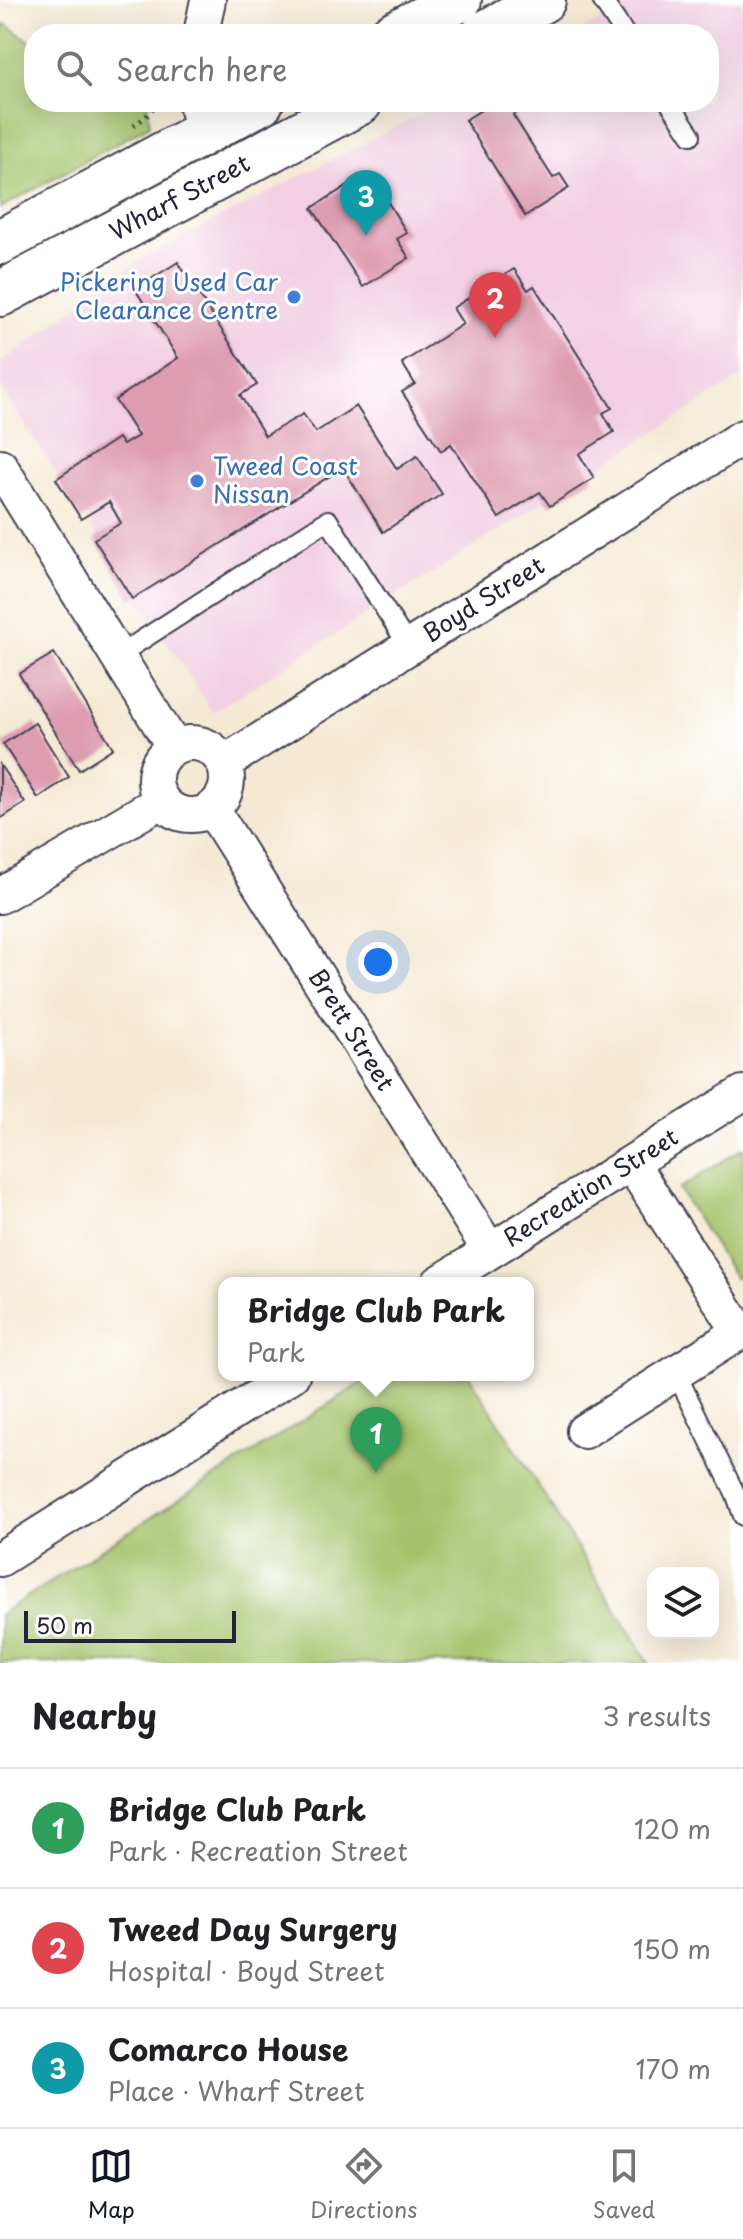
<!DOCTYPE html>
<html lang="en">
<head>
<meta charset="utf-8">
<style>
  body { margin:0; font-family:"Playpen Sans",sans-serif; background:#f2f2f2; color:#202124 }
  .controls { position:absolute; right:24px; bottom:24px; display:grid; overflow:hidden; border-radius:16px; box-shadow:0 8px 32px #0002 }
  .controls button { width:72px; height:72px; display:grid; place-items:center; padding:0; border:0; border-bottom:2px solid #e0e0e0; background:#fff; color:#202124; font:40px sans-serif }
  .scale { position:absolute; left:24px; bottom:20px; width:212px; box-sizing:border-box; padding-left:8px; border:4px solid #22223b; border-top:0; font-size:22px; line-height:28px; white-space:nowrap; color:#22223b; -webkit-text-stroke:6px #fff; paint-order:stroke }
  .you { position:absolute; left:378px; top:962px; width:28px; height:28px; margin:-20px; border:6px solid #fff; border-radius:50%; background:#1a73e8; box-shadow:0 0 0 12px #1a73e833 }
  .badge { display:grid; place-items:center; width:52px; height:52px; border-radius:50%; background:#111827; color:#fff; font-size:26px; font-weight:700 }
  .pin { position:absolute; translate:-50% -66px; filter:drop-shadow(0 2px 4px #0008) }
  .pin::after { content:''; position:absolute; top:42px; width:28px; height:24px; background:inherit; clip-path:polygon(0 0,100% 0,50% 100%) }
  .popup { position:absolute; left:218px; top:1277px; width:316px; height:104px; box-sizing:border-box; display:grid; place-content:center; border-radius:16px; background:#fff; filter:drop-shadow(0 2px 6px #0005); font-size:26px; white-space:nowrap; color:#757577 }
  .popup b { font-size:30px; color:#202124 }
  .popup::after { content:''; position:absolute; left:50%; top:100%; margin-left:-16px; border:16px solid transparent; border-top-color:#fff }
  .list { margin:0; padding:0; list-style:none }
  h2 { display:flex; justify-content:space-between; align-items:center; height:104px; margin:0; padding:0 32px; font-size:34px }
  h2 small { font-size:26px; font-weight:400; color:#757577 }
  .list li { display:grid; grid-template-columns:52px 1fr auto; gap:24px; align-items:center; box-sizing:border-box; height:120px; padding:0 32px; border-top:2px solid #e0e0e0 }
  .list b { display:block; font-size:30px; white-space:nowrap }
  .list p { margin:0; font-size:26px; white-space:nowrap; color:#757577 }
  .list em { font-size:26px; font-style:normal; color:#757577 }
  .icon { flex:none; width:44px; height:44px; fill:none; stroke:currentColor; stroke-width:2; stroke-linecap:round; stroke-linejoin:round }
  .map { position:relative; flex:none; width:743px; height:1663px; overflow:hidden }
  .search { position:absolute; background:#fff; box-shadow:0 8px 32px #0002; left:24px; right:24px; top:24px; height:88px; display:flex; align-items:center; gap:20px; box-sizing:border-box; padding:0 28px; border-radius:32px; color:#757577; font-size:30px }
  .sheet { height:464px; background:#fff }
  nav { display:flex; justify-content:space-around; align-items:center; box-sizing:border-box; height:112px; border-top:2px solid #e0e0e0; background:#fff; font-size:22px; color:#757577 }
  nav a { display:grid; justify-items:center; gap:4px }
  nav .on { color:#111827 }
  .map>svg:first-child { display:block }
  .built { fill:#f2cfe2 }
  .green { fill:#a5c26a; stroke:#647252; stroke-width:2 }
  .building { fill:#de9cb1 }
  .lines { fill:none; stroke-linecap:round; stroke-linejoin:round }
  .service-casing { stroke:#424052; stroke-width:22 }
  .minor-casing { stroke:#424052; stroke-width:38 }
  .secondary-casing { stroke:#424052; stroke-width:48 }
  .path { stroke:#424052; stroke-width:5; stroke-dasharray:2 6; stroke-linecap:butt }
  .service { stroke:#fff; stroke-width:18 }
  .minor { stroke:#fff; stroke-width:34 }
  .secondary { stroke:#fff; stroke-width:44 }
  .shop-dot { fill:#3f7fe0; stroke:#fff; stroke-width:3 }
  .labels { text-anchor:middle; stroke-width:6; stroke-linejoin:round; paint-order:stroke }
  .street-label { font-size:24px; fill:#22223b; stroke:#fff }
  .shop-label { font-size:24px; fill:#366cbe; stroke:#fff; text-anchor:end }
</style>
</head>
<body>
<div class="map">
<svg width="743" height="1663" viewBox="0 0 743 1663">
  <rect width="100%" height="100%" fill="#fff"/>
  <filter id="ink" filterUnits="userSpaceOnUse"><feTurbulence type="fractalNoise" baseFrequency=".0125" numOctaves="2"/><feDisplacementMap in="SourceGraphic" scale="16" xChannelSelector="R" yChannelSelector="G"/><feConvolveMatrix kernelMatrix="1 2 1 2 8 2 1 2 1" color-interpolation-filters="sRGB"/></filter>
  <filter id="wash" filterUnits="userSpaceOnUse"><feTurbulence type="fractalNoise" baseFrequency=".006" numOctaves="4" result="noise"/><feDisplacementMap in="SourceGraphic" scale="32" xChannelSelector="R" yChannelSelector="G"/><feGaussianBlur stdDeviation="1.8" result="paint"/><feColorMatrix in="noise" values="0 0 0 0 0 0 0 0 0 0 0 0 0 0 0 0 0 1.4 0 .05"/><feComposite in="paint" operator="in"/></filter>
  <g filter="url(#wash)">
    <rect width="100%" height="100%" fill="#f4ead4"/>
    <!-- built -->
    <path class="built" d="M 639,0 L 743,0 L 743,376 L 213,712 L 0,387 L 0,363 L 144,257 L 443,102 L 709,102 L 709,34 L 574,34 Z"/>
    <!-- green -->
    <path class="green" d="M 5,24 L 34,44 L 34,102 L 147,102 L 150,125 L 0,208 L 0,40 Z
      M 743,1148 L 743,1273 L 735,1278 L 679,1189 Z
      M 374,1375 L 469,1375 L 649,1663 L 0,1663 L 0,1614 Z"/>
    <g id="blocks">
      <!-- building -->
      <path class="building" d="M 494,102 L 514,102 L 520,111 L 513,115 L 553,178 L 560,174 L 569,188 L 525,216 L 465,120 Z
        M 358,179 L 368,195 L 379,188 L 407,233 L 397,239 L 409,258 L 363,287 L 312,208 Z
        M 178,262 L 257,385 L 240,395 L 265,436 L 303,414 L 316,432 L 356,406 L 397,469 L 417,456 L 442,494 L 383,532 L 343,468 L 132,599 L 94,539 L 121,523 L 109,502 L 81,519 L 56,479 L 118,438 L 123,445 L 138,436 L 115,400 L 178,358 L 135,289 Z
        M 514,269 L 528,290 L 534,286 L 612,408 L 603,413 L 614,432 L 579,454 L 594,478 L 550,506 L 540,492 L 499,518 L 451,444 L 441,451 L 402,392 L 415,384 L 402,363 L 463,324 L 453,308 Z
        M 54,653 L 113,748 L 79,770 L 19,674 Z
        M 35,723 L 69,777 L 38,798 L 3,744 Z
        M 0,765 L 25,803 L 0,819 Z"/>
    </g>
  </g>
  <g filter="url(#ink)">
    <use href="#blocks" fill-opacity="0" stroke="#424052" stroke-width="2"/>
    <g class="lines">
      <defs>
        <path id="service" d="M 602,0 L 625,34
          M 669,102 L 691,135
          M 117,656 L 328,520 L 409,647
          M 676,1373 L 736,1495 L 743,1516"/>
        <path id="minor" d="M 201,34 L 208,0
          M 195,102 L 203,132
          M 0,466 L 174,747
          M155 779a36 36 0 1 1 72 0a36 36 0 1 1-72 0Z
          M 224,763 L 743,437
          M 212,809 L 490,1251
          M 0,896 L 161,801
          M 631,1163 L 740,1332
          M 439,1283 L 743,1093
          M 584,1431 L 743,1330
          M 0,1559 L 292,1375"/>
        <path id="secondary" d="M 393,34 L 459,0
          M 484,34 L 543,0
          M 0,242 L 261,102
          M 0,294 L 360,102"/>
      </defs>
      <!-- service casing -->
      <use href="#service" class="service-casing"/>
      <!-- minor casing -->
      <use href="#minor" class="minor-casing"/>
      <!-- secondary casing -->
      <use href="#secondary" class="secondary-casing"/>
      <!-- path -->
      <path class="path" d="M 134,126 L 151,112 L 155,102"/>
      <!-- service -->
      <use href="#service" class="service"/>
      <!-- minor -->
      <use href="#minor" class="minor"/>
      <!-- secondary -->
      <use href="#secondary" class="secondary"/>
    </g>
  </g>
  <!-- markers -->
  <g class="shop-dot">
    <circle cx="294" cy="297" r="8"/>
    <circle cx="197" cy="481" r="8"/>
  </g>
  <g class="labels">
    <!-- street labels -->
    <g class="street-label">
      <text transform="translate(180 198) rotate(-28)" y="8">Wharf Street</text>
      <text transform="translate(484 600) rotate(-32)" y="8">Boyd Street</text>
      <text transform="translate(351 1030) rotate(58)" y="8">Brett Street</text>
      <text transform="translate(591 1188) rotate(-32)" y="8">Recreation Street</text>
    </g>
    <!-- shop labels -->
    <g class="shop-label">
      <text x="278" y="291">Pickering Used Car<tspan x="278" dy="28">Clearance Centre</tspan></text>
      <text x="213" y="475" text-anchor="start">Tweed Coast<tspan x="213" dy="28">Nissan</tspan></text>
    </g>
  </g>
</svg>
<div class="controls">
<button><svg class="icon" aria-label="layers" viewBox="0 0 24 24"><path d="M12 4l9 5-9 5-9-5zM3 14l9 5 9-5"/></svg></button>
</div>
<div class="scale">50 m</div>
<div class="you"></div>
<div class="pin badge" style="left:376px;top:1473px;background:#2e9e5b">1</div>
<div class="popup"><b>Bridge Club Park</b>Park</div>
<div class="pin badge" style="left:495px;top:338px;background:#e0444e">2</div>
<div class="pin badge" style="left:366px;top:236px;background:#0f9aa8">3</div>
<div class="search"><svg class="icon" aria-label="search" viewBox="0 0 24 24"><circle cx="10" cy="10" r="6"/><path d="M15 15l6 6"/></svg>Search here</div>
</div>
<section class="sheet">
<h2>Nearby<small>3 results</small></h2>
<ul class="list">
<li><span class="badge" style="background:#2e9e5b">1</span><div><b>Bridge Club Park</b><p>Park · Recreation Street</p></div><em>120 m</em></li>
<li><span class="badge" style="background:#e0444e">2</span><div><b>Tweed Day Surgery</b><p>Hospital · Boyd Street</p></div><em>150 m</em></li>
<li><span class="badge" style="background:#0f9aa8">3</span><div><b>Comarco House</b><p>Place · Wharf Street</p></div><em>170 m</em></li>
</ul>
</section>
<nav>
<a class="on"><svg class="icon" aria-label="map" viewBox="0 0 24 24"><path d="M3 6l6-2 6 2 6-2v14l-6 2-6-2-6 2zM9 4v14M15 6v14"/></svg>Map</a>
<a><svg class="icon" aria-label="directions" viewBox="0 0 24 24"><path d="M12 3l9 9-9 9-9-9zM9 14v-3h6M13 9l2 2-2 2"/></svg>Directions</a>
<a><svg class="icon" aria-label="saved" viewBox="0 0 24 24"><path d="M7 4h10v16l-5-4-5 4z"/></svg>Saved</a>
</nav>
</body>
</html>
